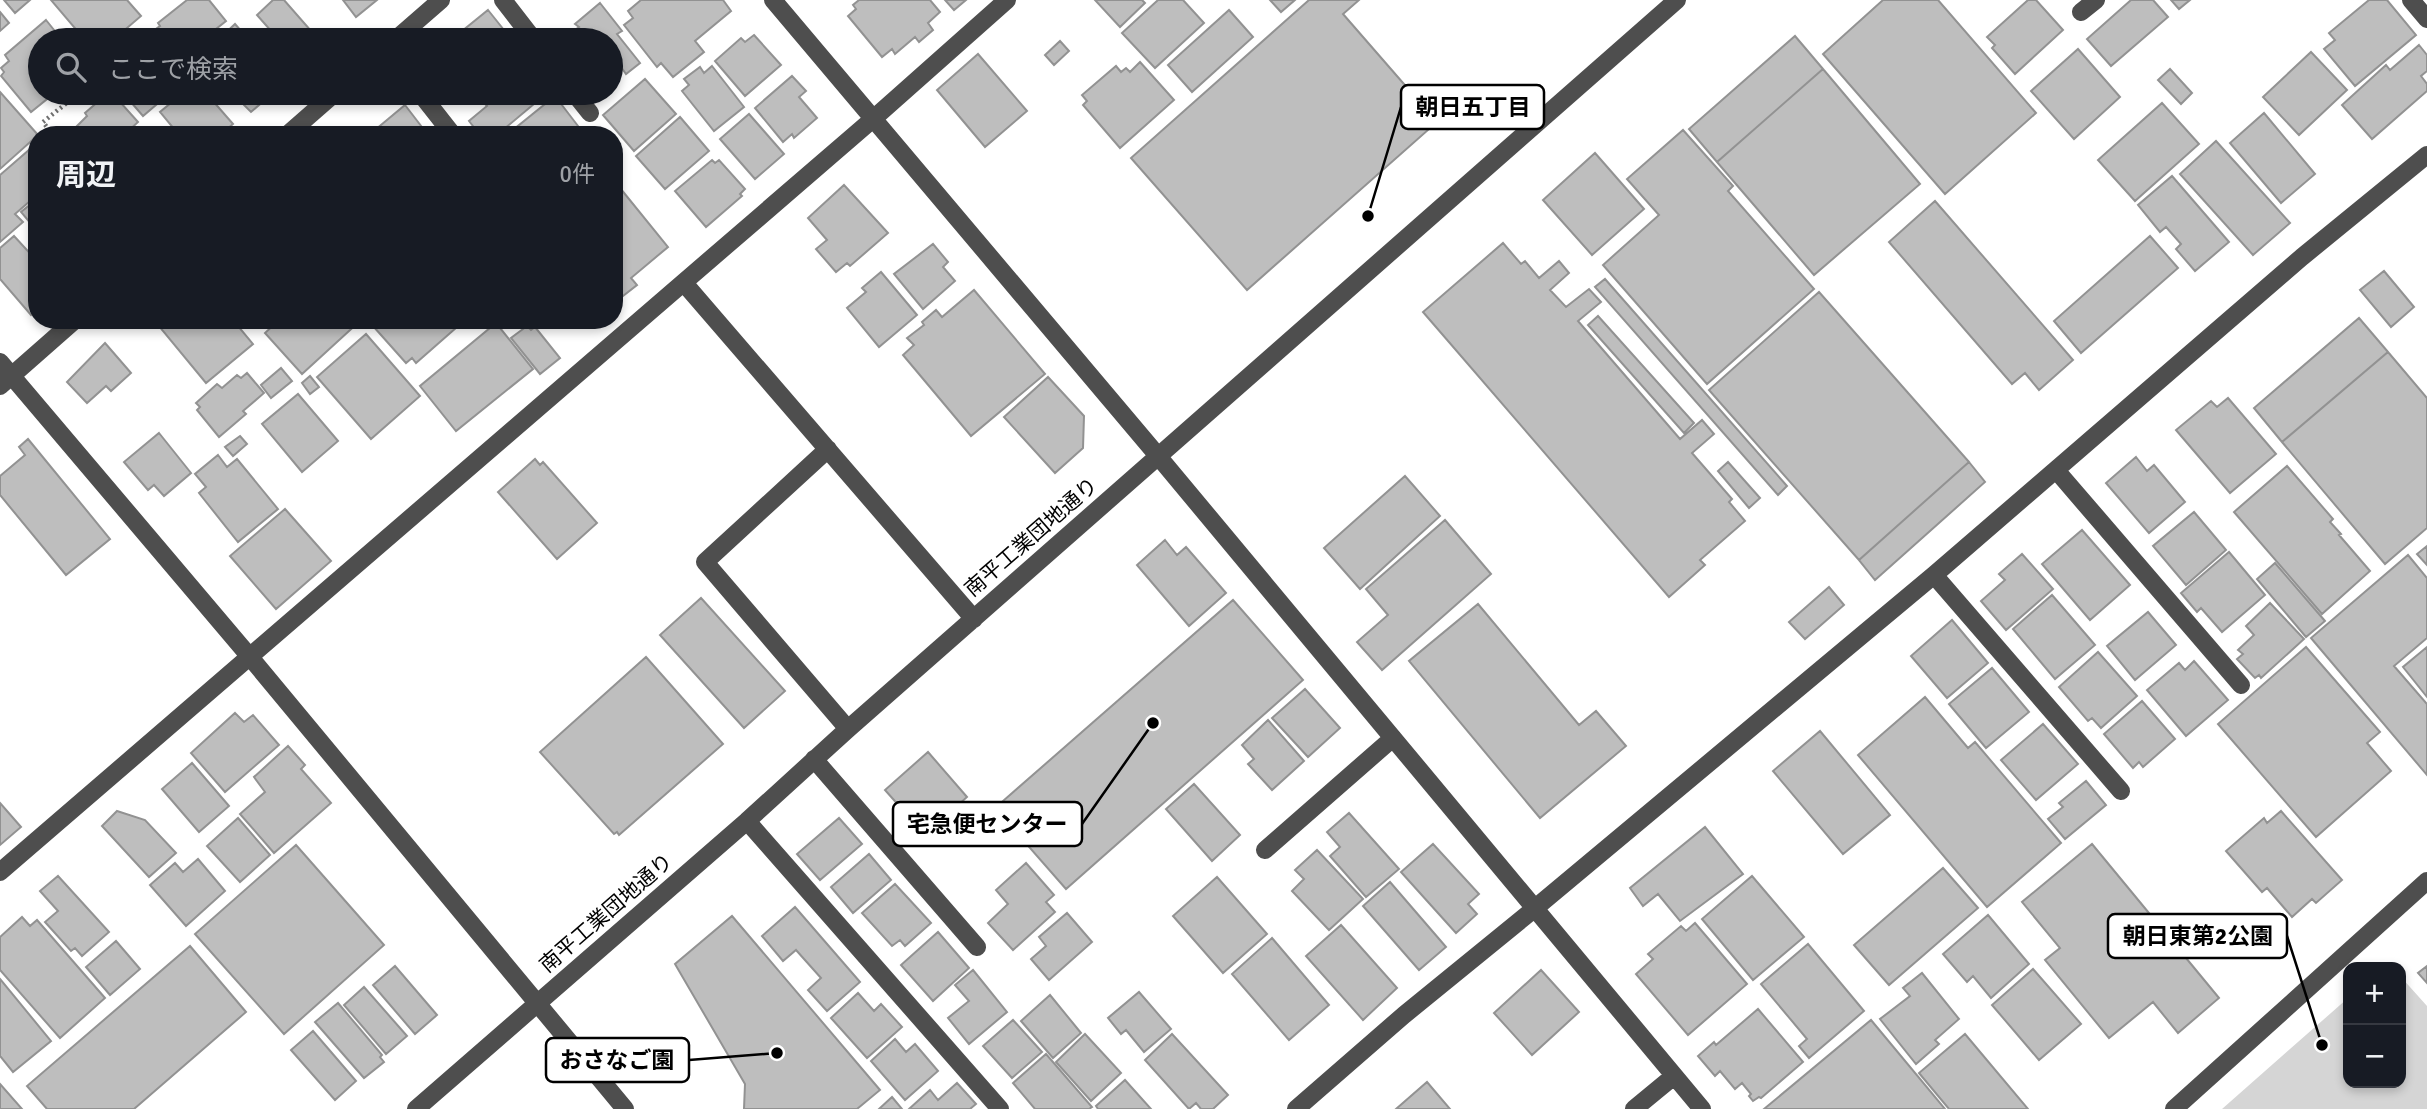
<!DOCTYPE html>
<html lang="ja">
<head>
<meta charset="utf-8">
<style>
  body { margin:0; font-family:Signika,"Noto Sans JP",sans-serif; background:#20242c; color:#f1f3f6 }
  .controls { position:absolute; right:21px; bottom:21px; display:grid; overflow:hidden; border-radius:14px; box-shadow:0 4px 10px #0003 }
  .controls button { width:63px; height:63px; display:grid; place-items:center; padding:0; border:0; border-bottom:2px solid #363941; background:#171b24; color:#f1f3f6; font:35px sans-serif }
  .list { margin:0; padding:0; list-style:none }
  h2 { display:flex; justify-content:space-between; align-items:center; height:91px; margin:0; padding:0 28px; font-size:30px }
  h2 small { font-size:23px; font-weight:400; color:#9ea1a6 }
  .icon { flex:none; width:38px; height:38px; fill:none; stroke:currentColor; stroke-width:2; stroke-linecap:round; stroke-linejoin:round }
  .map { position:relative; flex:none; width:2427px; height:1109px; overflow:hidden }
  .search { position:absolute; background:#171b24; box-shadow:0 4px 10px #0003; left:28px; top:28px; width:595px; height:77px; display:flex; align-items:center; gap:18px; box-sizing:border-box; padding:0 24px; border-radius:38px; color:#9ea1a6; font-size:26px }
  .panel { position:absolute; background:#171b24; box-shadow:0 4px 10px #0003; left:28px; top:126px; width:595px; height:203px; border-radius:28px }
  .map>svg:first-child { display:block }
  .green { fill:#d5d5d5 }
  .building { fill:#bebebe; stroke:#929292; stroke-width:2 }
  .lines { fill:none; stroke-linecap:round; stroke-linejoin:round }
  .path { stroke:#707070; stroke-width:4.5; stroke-dasharray:2 3.5; stroke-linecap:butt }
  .minor { stroke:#4e4e4e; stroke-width:18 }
  .labels { text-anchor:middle; stroke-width:5; stroke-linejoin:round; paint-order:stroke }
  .street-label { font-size:21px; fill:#000; stroke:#fff }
  .leader { fill:none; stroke:#000; stroke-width:2.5 }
  .callout-dot { fill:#000; stroke:#fff; stroke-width:2.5 }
  .callout { fill:#fff; stroke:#000; stroke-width:2.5 }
  .callout-label { font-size:23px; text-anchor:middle; font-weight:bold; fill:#000 }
</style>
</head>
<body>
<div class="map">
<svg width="2427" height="1109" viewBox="0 0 2427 1109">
  <rect width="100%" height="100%" fill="#fff"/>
  <!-- green -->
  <path class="green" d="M 2401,977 L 2427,1006 L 2427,1109 L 2222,1109 L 2348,998 L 2348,1083 L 2401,1083 Z"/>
  <!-- building -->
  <path class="building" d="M 4,0 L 30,0 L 15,13 Z
    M 51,0 L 127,0 L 141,16 L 113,40 L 85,40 Z
    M 187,0 L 209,0 L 226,21 L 202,40 L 166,40 L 156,29 L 160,26 L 158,23 Z
    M 273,0 L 284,0 L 319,40 L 279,40 L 257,15 Z
    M 343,0 L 377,0 L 356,17 Z
    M 641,0 L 723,0 L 731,11 L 695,41 L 704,52 L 673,77 L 661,63 L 657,67 L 624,25 L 633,18 L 628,11 Z
    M 859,0 L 930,0 L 940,12 L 928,23 L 933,30 L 919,42 L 915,37 L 895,54 L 892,49 L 882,57 L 848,16 L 856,9 L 853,5 Z
    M 945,0 L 966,0 L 954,10 Z
    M 1095,0 L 1142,0 L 1145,3 L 1120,27 Z
    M 1158,0 L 1183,0 L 1204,23 L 1155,68 L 1122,33 Z
    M 1270,0 L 1295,0 L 1281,12 Z
    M 1309,0 L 1359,0 L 1343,14 L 1437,122 L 1247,290 L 1131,158 Z
    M 1883,0 L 1938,0 L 2036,113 L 1945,194 L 1823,54 Z
    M 2028,0 L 2036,0 L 2063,30 L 2015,74 L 1992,48 L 1995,45 L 1987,37 Z
    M 2131,0 L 2153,0 L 2168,17 L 2111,66 L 2087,39 Z
    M 2171,0 L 2190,0 L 2179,9 Z
    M 2369,0 L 2387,0 L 2416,35 L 2355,86 L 2324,49 L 2335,40 L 2329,33 Z
    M 600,3 L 622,31 L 617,34 L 640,63 L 626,74 L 621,67 L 611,76 L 611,40 L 575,40 L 570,34 L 579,27 L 575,24 Z
    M 488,10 L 512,40 L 451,40 Z
    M 1229,10 L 1253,37 L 1192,92 L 1168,65 Z
    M 0,12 L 9,23 L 0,31 Z
    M 46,20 L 62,40 L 40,40 L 40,93 L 52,95 L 31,112 L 1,76 L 4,72 L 1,68 L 9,61 L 5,55 Z
    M 235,24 L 249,40 L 218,40 Z
    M 754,35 L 781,65 L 745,96 L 715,61 L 741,38 L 745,42 Z
    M 1795,36 L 1823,69 L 1717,162 L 1689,129 Z
    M 1060,41 L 1069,51 L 1054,65 L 1045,55 Z
    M 2419,45 L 2427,55 L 2427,71 L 2421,76 L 2427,84 L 2427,91 L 2372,139 L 2342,105 L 2386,65 L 2390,70 Z
    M 2078,49 L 2120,97 L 2074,139 L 2031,91 Z
    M 2311,52 L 2347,90 L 2299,135 L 2263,97 Z
    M 978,54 L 1027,111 L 985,147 L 937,90 Z
    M 1140,62 L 1174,100 L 1120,148 L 1083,105 L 1087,101 L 1082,95 L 1116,66 L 1121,72 L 1126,68 L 1130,72 Z
    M 712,66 L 744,107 L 714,131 L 682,91 L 689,85 L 684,79 L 700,67 L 704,73 Z
    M 1823,69 L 1920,184 L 1814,275 L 1717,162 Z
    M 2170,69 L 2192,93 L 2181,104 L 2158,80 Z
    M 792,76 L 806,91 L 799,97 L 817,118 L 794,138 L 792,134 L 783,142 L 755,108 Z
    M 645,79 L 676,114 L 634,151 L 603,115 Z
    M 0,92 L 38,135 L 0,169 Z
    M 108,93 L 112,93 L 138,122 L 124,135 L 68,135 L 87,116 L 85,113 Z
    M 123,93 L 170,93 L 143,116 Z
    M 183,93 L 206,93 L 233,124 L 220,135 L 179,135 L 160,112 Z
    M 232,93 L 273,93 L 251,112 Z
    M 487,93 L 547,93 L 497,135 L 480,135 L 469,121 L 487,106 L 480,98 Z
    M 555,96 L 578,126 L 568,135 L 517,135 L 513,130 Z
    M 2162,103 L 2199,144 L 2135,201 L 2098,160 Z
    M 405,105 L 428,135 L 369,135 Z
    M 2264,113 L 2315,174 L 2281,203 L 2230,143 Z
    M 749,114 L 784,154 L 755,179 L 720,139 Z
    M 680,117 L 709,151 L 665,189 L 636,156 Z
    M 1683,130 L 1733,186 L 1728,191 L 1814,289 L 1707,384 L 1603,265 L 1659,215 L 1627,179 Z
    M 2216,141 L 2290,223 L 2253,255 L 2180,174 Z
    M 37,143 L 37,195 L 15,214 L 23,222 L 0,242 L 0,175 Z
    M 1595,153 L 1644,209 L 1592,255 L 1543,200 Z
    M 712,160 L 715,163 L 719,160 L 745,189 L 740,194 L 742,196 L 706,227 L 675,191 Z
    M 2172,176 L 2229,242 L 2195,271 L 2176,249 L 2181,244 L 2166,227 L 2160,232 L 2138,205 Z
    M 616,183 L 668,247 L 631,278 L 637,285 L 614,303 L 614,185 Z
    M 844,185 L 888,233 L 850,266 L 847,263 L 836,272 L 816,249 L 827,240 L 808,218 Z
    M 37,199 L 37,231 L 21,212 Z
    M 1935,201 L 2073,360 L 2039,390 L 2025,373 L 2012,384 L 1889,242 Z
    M 14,236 L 37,261 L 37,309 L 31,315 L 0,279 L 0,248 Z
    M 2150,236 L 2178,268 L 2081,353 L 2054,321 Z
    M 1503,243 L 1521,264 L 1525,261 L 1539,278 L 1559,261 L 1569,273 L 1550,290 L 1566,307 L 1589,289 L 1601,302 L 1578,321 L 1680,439 L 1702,420 L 1714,434 L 1692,453 L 1732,499 L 1729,502 L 1745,521 L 1700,560 L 1705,565 L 1669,597 L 1423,312 Z
    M 933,244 L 948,262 L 943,267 L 955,281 L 923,309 L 894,274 Z
    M 2384,271 L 2414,307 L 2391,327 L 2360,290 Z
    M 881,272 L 917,315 L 879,347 L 847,308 L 866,292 L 862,288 Z
    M 1605,279 L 1787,486 L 1778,495 L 1595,287 Z
    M 974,290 L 1045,374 L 971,436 L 903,355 L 914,345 L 907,338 L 924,325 L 922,322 L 936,310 L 942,317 Z
    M 1819,292 L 1969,462 L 1859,560 L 1709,390 Z
    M 1598,316 L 1694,423 L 1684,433 L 1588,325 Z
    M 2359,318 L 2388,352 L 2282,442 L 2254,408 Z
    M 164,320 L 233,320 L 253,344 L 206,383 L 158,325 Z
    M 279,320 L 361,320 L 302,374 L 265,333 Z
    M 380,320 L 465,320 L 416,363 L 412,358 L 406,363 L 373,326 Z
    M 496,323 L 533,369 L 456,431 L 420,386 Z
    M 527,326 L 531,330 L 535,327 L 560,358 L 540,374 L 511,338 Z
    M 366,334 L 420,396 L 371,439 L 317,377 Z
    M 105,343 L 131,373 L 111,391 L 106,386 L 87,403 L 67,382 Z
    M 2388,352 L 2427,398 L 2427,528 L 2385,564 L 2282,442 Z
    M 281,368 L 292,381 L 271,398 L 261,385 Z
    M 247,373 L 264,393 L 243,411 L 246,414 L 219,437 L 197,410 L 200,407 L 196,403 L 217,384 L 222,388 L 237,375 L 241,378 Z
    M 310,376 L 319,387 L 310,394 L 302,383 Z
    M 1048,377 L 1084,416 L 1083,448 L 1055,473 L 1004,417 Z
    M 298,394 L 338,441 L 302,472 L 262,424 Z
    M 2228,398 L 2276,454 L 2230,493 L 2176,430 L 2211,401 L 2217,407 Z
    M 159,433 L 191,473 L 164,496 L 154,485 L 148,490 L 124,462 Z
    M 240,436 L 247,444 L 233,456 L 225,447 Z
    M 28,439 L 110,539 L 66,575 L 0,495 L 0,476 L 25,455 L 19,447 Z
    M 218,455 L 227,467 L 237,459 L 278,509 L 238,542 L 199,493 L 206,487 L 195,474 Z
    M 2136,457 L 2147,471 L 2154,465 L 2185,502 L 2149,533 L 2106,483 Z
    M 535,459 L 540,465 L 543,462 L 597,523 L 557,559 L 498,492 Z
    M 1728,462 L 1760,498 L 1749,508 L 1718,471 Z
    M 1969,462 L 1985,482 L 1875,580 L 1859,560 Z
    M 2287,466 L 2333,519 L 2330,522 L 2341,534 L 2339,535 L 2370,571 L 2322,614 L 2234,512 Z
    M 1405,476 L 1440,516 L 1360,589 L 1324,548 Z
    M 285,509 L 331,561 L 276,609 L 230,556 Z
    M 2194,512 L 2226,550 L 2186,585 L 2153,546 Z
    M 1445,520 L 1491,574 L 1382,670 L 1357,642 L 1388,615 L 1366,589 Z
    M 2082,530 L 2130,585 L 2090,620 L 2042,564 Z
    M 1165,540 L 1177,555 L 1186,547 L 1226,593 L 1189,626 L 1137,565 Z
    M 2427,546 L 2427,565 L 2417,554 Z
    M 2229,552 L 2265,595 L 2222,632 L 2201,608 L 2197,612 L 2181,593 Z
    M 2022,554 L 2053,589 L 2006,630 L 1981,601 L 2005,580 L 1999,574 Z
    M 2408,555 L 2427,578 L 2427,638 L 2394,666 L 2427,704 L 2427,775 L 2311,638 Z
    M 2275,563 L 2325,621 L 2306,637 L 2257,579 Z
    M 1829,587 L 1844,605 L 1805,639 L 1789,622 Z
    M 2052,595 L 2095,645 L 2055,679 L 2013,629 Z
    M 701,598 L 785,691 L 744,728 L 660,635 Z
    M 1233,600 L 1303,680 L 1066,889 L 995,808 Z
    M 2270,603 L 2304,639 L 2261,678 L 2259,675 L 2255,678 L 2237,659 L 2243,654 L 2238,650 L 2254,635 L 2246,626 Z
    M 1478,604 L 1579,725 L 1596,711 L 1626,746 L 1540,818 L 1409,661 Z
    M 2148,612 L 2176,645 L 2135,680 L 2107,646 Z
    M 1952,620 L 1988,663 L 1947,698 L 1911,656 Z
    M 2306,647 L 2380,732 L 2367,743 L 2391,771 L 2316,837 L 2218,724 Z
    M 2427,647 L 2427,697 L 2403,667 Z
    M 2098,652 L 2137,696 L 2101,728 L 2092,718 L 2088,721 L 2059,687 Z
    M 646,657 L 723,744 L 619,835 L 617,832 L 614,834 L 540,752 Z
    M 2194,661 L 2228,700 L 2186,736 L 2147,690 L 2179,663 L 2185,670 Z
    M 1992,668 L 2029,712 L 1986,748 L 1949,704 Z
    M 1305,689 L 1340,728 L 1308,757 L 1272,718 Z
    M 1925,697 L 1968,748 L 1975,742 L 2061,843 L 1987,907 L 1858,755 Z
    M 2142,701 L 2175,739 L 2143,767 L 2139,762 L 2133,768 L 2104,734 Z
    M 235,713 L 244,722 L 253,715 L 279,745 L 225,792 L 191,753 Z
    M 1268,720 L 1304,761 L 1272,790 L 1248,764 L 1254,759 L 1242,745 Z
    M 2043,724 L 2078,764 L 2036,800 L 2001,760 Z
    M 1820,731 L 1890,815 L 1843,854 L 1773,771 Z
    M 288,746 L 305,765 L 301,769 L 331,803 L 274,853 L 240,814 L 265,792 L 254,777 Z
    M 928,752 L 967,797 L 925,835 L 885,790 Z
    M 192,763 L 229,806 L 199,832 L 162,789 Z
    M 2086,781 L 2106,805 L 2065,839 L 2048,819 L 2063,807 L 2059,803 Z
    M 1194,784 L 1240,835 L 1212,861 L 1166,809 Z
    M 0,803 L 21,827 L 0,845 Z
    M 117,811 L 145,820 L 176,853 L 149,877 L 102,826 Z
    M 2281,811 L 2342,880 L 2316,903 L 2312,899 L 2292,917 L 2267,888 L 2262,892 L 2226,851 L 2264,818 L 2267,823 Z
    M 1349,813 L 1399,869 L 1366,897 L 1330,856 L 1340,847 L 1327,832 Z
    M 238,818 L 270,855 L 240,882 L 207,846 Z
    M 839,818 L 862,844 L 820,880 L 797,854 Z
    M 1705,827 L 1743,874 L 1680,921 L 1658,894 L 1643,906 L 1630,888 Z
    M 1433,844 L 1479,894 L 1468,904 L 1477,914 L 1456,933 L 1401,872 Z
    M 2092,844 L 2219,998 L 2178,1033 L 2153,1002 L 2109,1038 L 2045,960 L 2060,948 L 2022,902 Z
    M 296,845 L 384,945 L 284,1034 L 195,934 Z
    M 1317,850 L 1363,899 L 1329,930 L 1292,891 L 1304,879 L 1295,870 Z
    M 869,854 L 891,880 L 853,913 L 831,887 Z
    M 198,859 L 225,891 L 186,926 L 150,885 L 175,863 L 183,872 Z
    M 1026,863 L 1054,895 L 1046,902 L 1055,912 L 1013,950 L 988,923 L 1008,904 L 996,890 Z
    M 1943,868 L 1978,908 L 1889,985 L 1854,945 Z
    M 58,876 L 109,932 L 82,956 L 75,948 L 71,951 L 45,922 L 58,911 L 40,891 Z
    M 1752,876 L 1804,937 L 1753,980 L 1702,919 Z
    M 1217,877 L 1267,934 L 1223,973 L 1173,916 Z
    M 1390,882 L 1446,947 L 1419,970 L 1363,906 Z
    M 895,884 L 931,923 L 905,946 L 900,940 L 892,946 L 862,913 Z
    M 795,907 L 860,982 L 827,1011 L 808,990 L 821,978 L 796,950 L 783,961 L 762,936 Z
    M 1067,913 L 1092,942 L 1049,980 L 1031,959 L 1046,946 L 1039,937 Z
    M 1988,915 L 2029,964 L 1991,998 L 1973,976 L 1967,982 L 1943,954 Z
    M 732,916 L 880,1090 L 857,1109 L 744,1109 L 745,1084 L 675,964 Z
    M 22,917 L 30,926 L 37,920 L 105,998 L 60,1038 L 0,970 L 0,937 Z
    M 1695,923 L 1747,984 L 1688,1035 L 1636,974 L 1653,959 L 1648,954 L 1681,926 L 1686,931 Z
    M 1341,925 L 1397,988 L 1363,1020 L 1306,956 Z
    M 938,932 L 969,968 L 933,1001 L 901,965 Z
    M 1272,938 L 1329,1005 L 1289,1040 L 1232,974 Z
    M 116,941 L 140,969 L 110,995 L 86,967 Z
    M 1808,944 L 1864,1011 L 1809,1058 L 1799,1046 L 1807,1039 L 1761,984 Z
    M 190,946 L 246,1012 L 134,1109 L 47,1109 L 27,1086 Z
    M 395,966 L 437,1015 L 415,1034 L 373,985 Z
    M 2427,966 L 2427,983 L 2418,973 Z
    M 2033,969 L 2081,1024 L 2039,1060 L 1992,1005 Z
    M 973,970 L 1007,1012 L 969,1044 L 948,1018 L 969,1001 L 955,985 Z
    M 1541,970 L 1579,1012 L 1532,1055 L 1494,1013 Z
    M 1922,973 L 1959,1019 L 1935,1040 L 1939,1044 L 1916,1064 L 1880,1019 L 1910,996 L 1903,988 Z
    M 0,979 L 51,1041 L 13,1072 L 0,1056 Z
    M 364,987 L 407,1036 L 386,1054 L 344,1005 Z
    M 1139,992 L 1171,1029 L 1144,1052 L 1126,1030 L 1121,1034 L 1108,1018 Z
    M 858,993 L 874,1011 L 881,1004 L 902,1027 L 867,1058 L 831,1018 Z
    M 1050,995 L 1081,1033 L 1053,1058 L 1021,1021 Z
    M 338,1003 L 382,1055 L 380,1057 L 384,1062 L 364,1078 L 315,1022 Z
    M 1758,1009 L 1803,1062 L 1761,1098 L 1759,1097 L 1753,1101 L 1749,1096 L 1751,1094 L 1742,1083 L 1735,1089 L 1720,1071 L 1715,1076 L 1698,1056 L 1714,1042 L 1716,1045 Z
    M 1013,1020 L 1042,1052 L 1012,1078 L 983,1046 Z
    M 1871,1020 L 1945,1109 L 1764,1109 Z
    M 313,1031 L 356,1081 L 335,1100 L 291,1050 Z
    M 1085,1034 L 1121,1073 L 1091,1101 L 1056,1062 Z
    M 1172,1034 L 1228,1095 L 1213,1109 L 1201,1109 L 1196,1103 L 1189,1109 L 1145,1060 Z
    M 1965,1034 L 2028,1109 L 1949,1109 L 1919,1073 Z
    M 895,1039 L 906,1052 L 915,1044 L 938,1071 L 905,1100 L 871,1061 Z
    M 1046,1054 L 1092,1107 L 1089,1109 L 1035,1109 L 1013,1083 Z
    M 1125,1080 L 1151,1109 L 1098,1109 L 1096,1106 Z
    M 1427,1082 L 1450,1109 L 1396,1109 Z
    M 957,1083 L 976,1104 L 970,1109 L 909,1109 L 930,1090 L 938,1100 Z
    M 0,1084 L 22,1109 L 0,1109 Z
    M 892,1097 L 902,1109 L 879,1109 Z"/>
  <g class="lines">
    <!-- path -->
    <path class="path" d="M 53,135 L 43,122 L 79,93"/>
    <!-- minor -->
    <path class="minor" d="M 503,0 L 534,40
      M 773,0 L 1158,456 L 1702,1109
      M 2411,0 L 2427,19
      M 2081,12 L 2096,0
      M 395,40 L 441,0
      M 420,93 L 453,135
      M 574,93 L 590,113
      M 287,135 L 335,93
      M 684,283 L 974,619
      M 0,362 L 250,657 L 625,1109
      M 0,386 L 75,320
      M 828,449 L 705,562 L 848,729
      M 2056,470 L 2241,685
      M 1934,575 L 2121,791
      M 814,759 L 977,947
      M 747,821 L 1000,1109
      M 1265,850 L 1393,738
      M 0,872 L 873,119 L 1007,0
      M 416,1109 L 747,821 L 848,729 L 1677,0
      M 1296,1109 L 1404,1015 L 1534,909 L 1934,575 L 2302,257 L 2427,155
      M 1634,1109 L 1674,1076
      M 2174,1109 L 2427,881"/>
  </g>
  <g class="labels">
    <!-- street labels -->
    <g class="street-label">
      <text transform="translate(1031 537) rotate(-41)" y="7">南平工業団地通り</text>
      <text transform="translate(606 913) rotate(-41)" y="7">南平工業団地通り</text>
    </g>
  </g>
  <!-- callouts -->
  <path class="leader" d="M1368 216L1401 107M1153 723L1082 824M2322 1045L2287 936M777 1053L689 1060"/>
  <g class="callout-dot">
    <circle cx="1368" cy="216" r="7"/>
    <circle cx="1153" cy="723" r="7"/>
    <circle cx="2322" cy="1045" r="7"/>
    <circle cx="777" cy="1053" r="7"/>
  </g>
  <g class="callout">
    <rect x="1401" y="85" width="143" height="44" rx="7"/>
    <rect x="893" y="802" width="189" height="44" rx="7"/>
    <rect x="2108" y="914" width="179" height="44" rx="7"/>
    <rect x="546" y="1038" width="143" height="44" rx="7"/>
  </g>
  <g class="callout-label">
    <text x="1473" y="115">朝日五丁目</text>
    <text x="987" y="832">宅急便センター</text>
    <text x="2198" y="944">朝日東第2公園</text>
    <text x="617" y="1068">おさなご園</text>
  </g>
</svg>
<div class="controls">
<button>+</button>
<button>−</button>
</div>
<div class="search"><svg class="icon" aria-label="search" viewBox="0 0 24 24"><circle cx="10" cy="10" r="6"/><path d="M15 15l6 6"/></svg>ここで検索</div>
<section class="panel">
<h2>周辺<small>0件</small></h2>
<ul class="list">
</ul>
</section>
</div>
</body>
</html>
